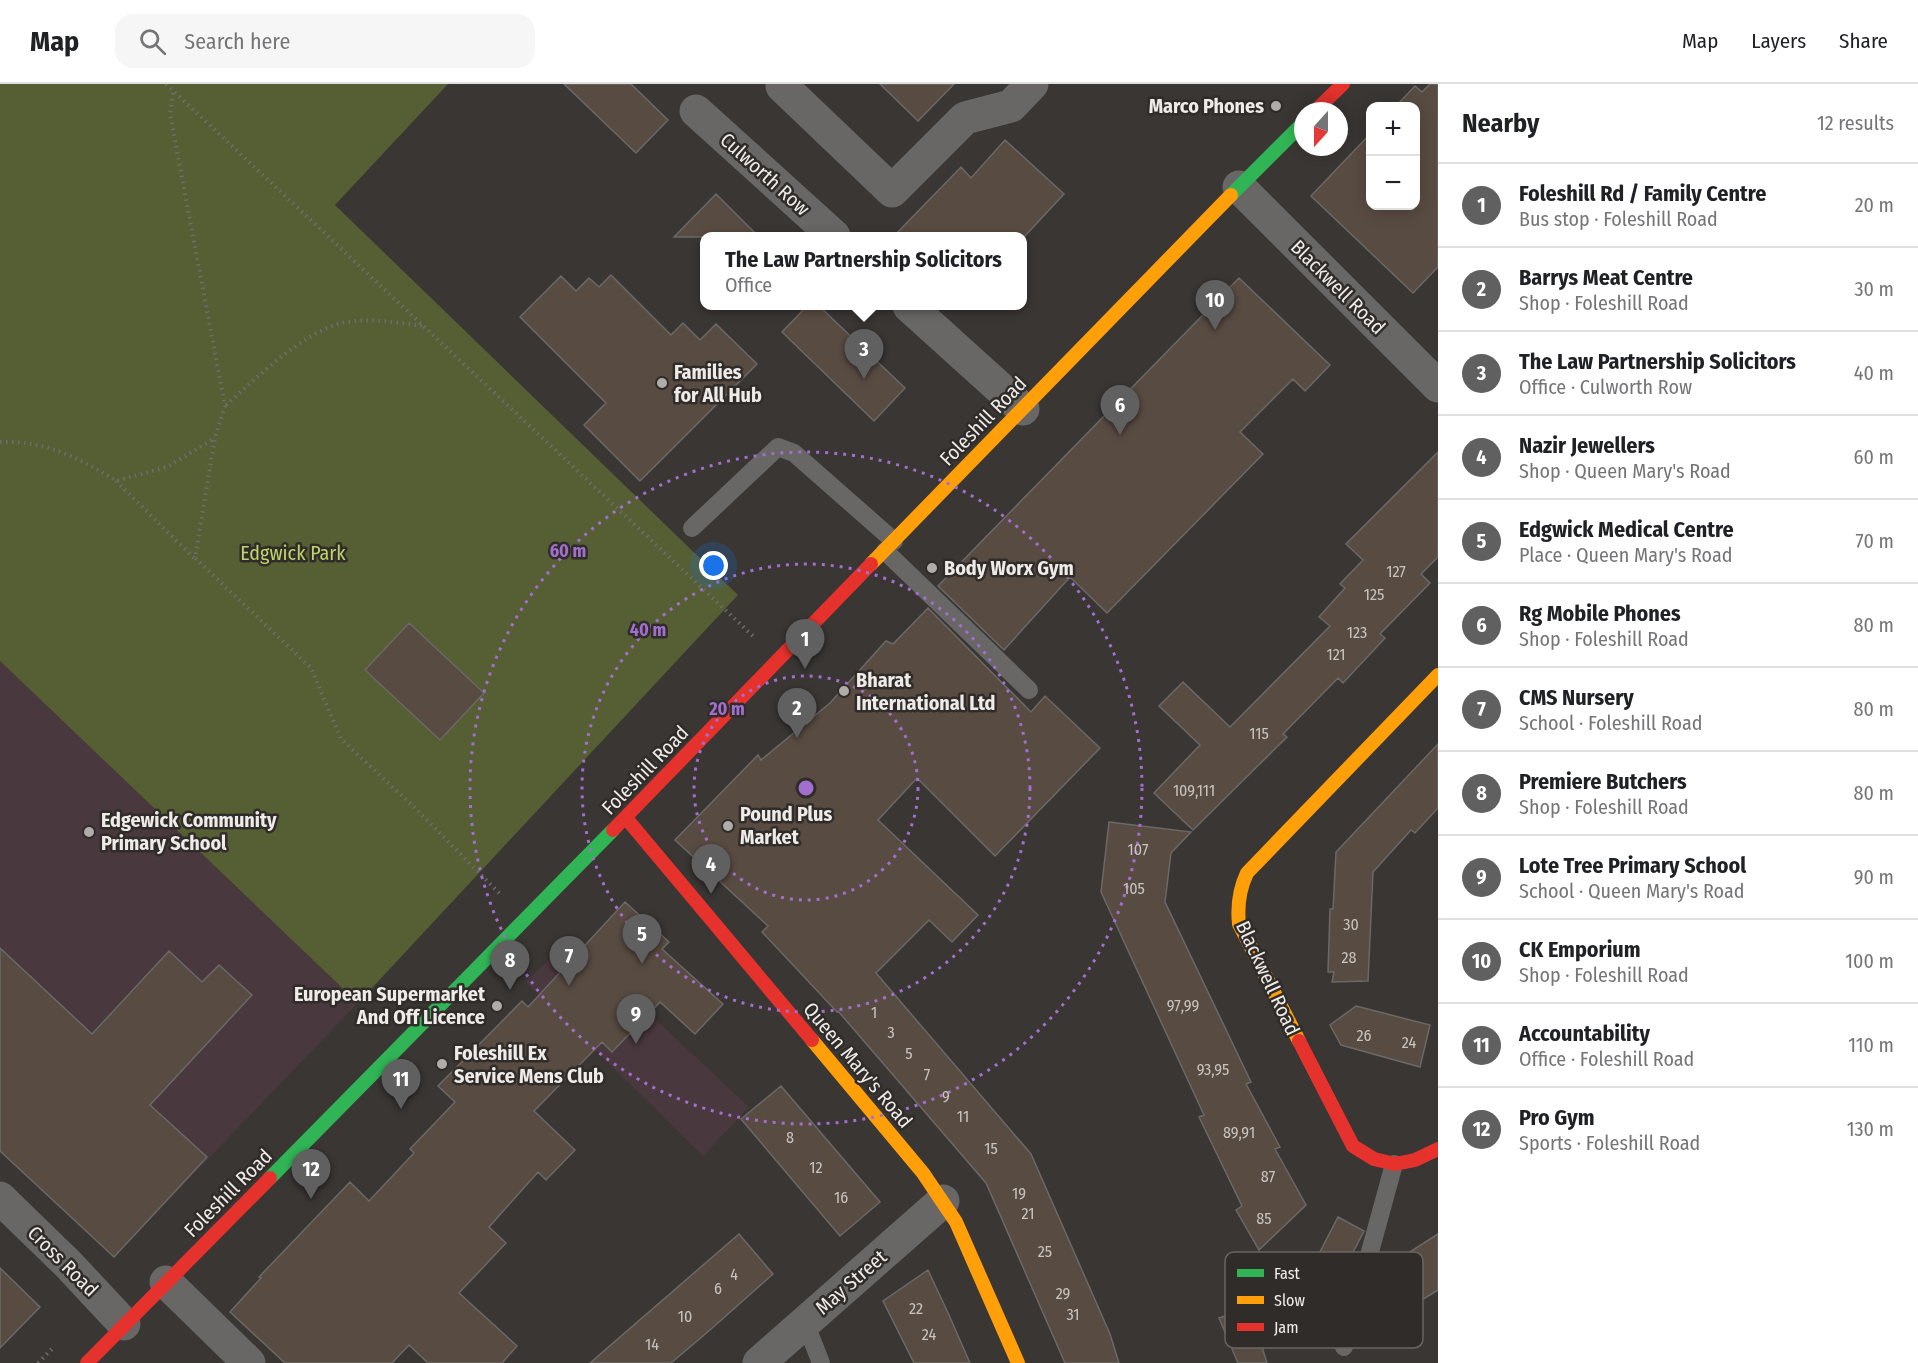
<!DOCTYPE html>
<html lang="en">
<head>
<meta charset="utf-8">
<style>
  body { margin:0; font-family:"Fira Sans Condensed",sans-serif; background:#f6f6f6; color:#202124 }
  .controls { position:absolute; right:18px; top:18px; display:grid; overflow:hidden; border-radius:12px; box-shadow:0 3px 15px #0003 }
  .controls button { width:54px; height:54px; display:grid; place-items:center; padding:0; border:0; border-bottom:2px solid #e0e0e0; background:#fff; color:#202124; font:30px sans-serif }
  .compass { position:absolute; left:1294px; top:18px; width:54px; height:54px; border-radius:50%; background:#fff; box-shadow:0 3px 15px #0003; rotate:201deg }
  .you { position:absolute; left:714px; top:482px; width:21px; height:21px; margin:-15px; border:4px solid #fff; border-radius:50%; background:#1a73e8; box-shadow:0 0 0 9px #1a73e833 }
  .badge { display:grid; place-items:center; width:39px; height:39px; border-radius:50%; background:#606060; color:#fff; font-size:20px; font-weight:700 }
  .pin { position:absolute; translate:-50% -50px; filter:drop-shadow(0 2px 3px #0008) }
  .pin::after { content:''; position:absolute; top:32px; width:21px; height:18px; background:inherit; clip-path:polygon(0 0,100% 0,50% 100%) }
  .popup { position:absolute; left:700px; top:148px; width:327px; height:78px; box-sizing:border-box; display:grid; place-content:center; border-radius:12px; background:#fff; filter:drop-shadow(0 2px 4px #0005); font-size:20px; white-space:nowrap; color:#757577 }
  .popup b { font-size:22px; color:#202124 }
  .popup::after { content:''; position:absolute; left:50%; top:100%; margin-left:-12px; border:12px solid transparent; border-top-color:#fff }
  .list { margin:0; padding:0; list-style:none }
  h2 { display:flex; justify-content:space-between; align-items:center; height:78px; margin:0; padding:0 24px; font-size:26px }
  h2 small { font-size:20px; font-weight:400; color:#757577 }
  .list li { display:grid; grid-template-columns:39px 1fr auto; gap:18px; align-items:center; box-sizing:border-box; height:84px; padding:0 24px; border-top:2px solid #e0e0e0 }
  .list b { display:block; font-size:22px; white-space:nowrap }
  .list p { margin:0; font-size:20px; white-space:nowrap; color:#757577 }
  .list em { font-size:20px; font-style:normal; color:#757577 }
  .icon { flex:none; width:33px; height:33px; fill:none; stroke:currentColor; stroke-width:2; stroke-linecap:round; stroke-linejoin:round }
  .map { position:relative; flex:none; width:1438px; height:1279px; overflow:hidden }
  header { display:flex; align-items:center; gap:36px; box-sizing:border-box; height:84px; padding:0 30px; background:#fff; border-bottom:2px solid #e0e0e0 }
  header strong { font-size:28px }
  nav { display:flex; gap:33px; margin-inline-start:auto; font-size:21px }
  .search { width:420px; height:54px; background:#f6f6f6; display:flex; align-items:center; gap:15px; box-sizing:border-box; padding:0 21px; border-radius:18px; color:#757577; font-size:22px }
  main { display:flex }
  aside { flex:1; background:#fff }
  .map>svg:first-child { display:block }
  .education { fill:#49383d }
  .green { fill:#565e33 }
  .building { fill:#584b42; stroke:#6a6967; stroke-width:1.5 }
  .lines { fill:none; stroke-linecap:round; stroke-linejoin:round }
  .path { stroke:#6f6d6c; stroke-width:4; stroke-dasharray:1.5 4.5; stroke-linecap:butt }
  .lane { stroke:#686765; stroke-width:18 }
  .street { stroke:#686765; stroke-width:33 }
  .fast { stroke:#30b455; stroke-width:14 }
  .slow { stroke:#ff9f0a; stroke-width:14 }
  .jam { stroke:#e5322d; stroke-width:14 }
  .ring { fill:none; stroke:#a36fce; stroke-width:3; stroke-dasharray:3 6 }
  .poi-dot { fill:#afacaa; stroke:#302c29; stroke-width:2 }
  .labels { text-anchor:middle; stroke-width:5; stroke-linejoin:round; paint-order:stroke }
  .number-label { font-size:16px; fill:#c8c3bf }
  .poi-label { font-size:20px; font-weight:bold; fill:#eeebe9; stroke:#302c29; text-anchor:start }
  .street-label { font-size:20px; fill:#eeebe9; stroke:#302c29 }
  .park-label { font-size:20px; fill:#bfd36c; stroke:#302c29 }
  .key { fill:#302c29; stroke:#696563; stroke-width:1.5 }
  .key-label { font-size:16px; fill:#eeebe9 }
  .centre { fill:#a36fce; stroke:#302c29; stroke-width:3 }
  .ring-label { font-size:18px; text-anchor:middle; font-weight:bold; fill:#a36fce; stroke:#302c29; stroke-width:5; stroke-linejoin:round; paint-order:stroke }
</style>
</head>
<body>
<header>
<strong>Map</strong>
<div class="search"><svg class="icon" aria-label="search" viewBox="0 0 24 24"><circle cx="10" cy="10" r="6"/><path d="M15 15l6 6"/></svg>Search here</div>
<nav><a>Map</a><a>Layers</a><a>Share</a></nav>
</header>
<main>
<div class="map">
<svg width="1438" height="1279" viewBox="0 0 1438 1279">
  <rect width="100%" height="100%" fill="#393634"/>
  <!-- education -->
  <path class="education" d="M 0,577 L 358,919 L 114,1173 L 0,1067 Z
    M 570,855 L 749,1023 L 703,1072 L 526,898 Z"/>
  <!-- green -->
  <path class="green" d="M 0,0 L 448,0 L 335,121 L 738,511 L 358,919 L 0,577 Z"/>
  <!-- building -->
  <path class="building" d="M 564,0 L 631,0 L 668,36 L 636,69 Z
    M 880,0 L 954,0 L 918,37 Z
    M 1430,0 L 1438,0 L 1438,183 L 1413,209 L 1311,112 L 1371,49 L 1371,122 L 1416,122 L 1416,22 L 1396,22 L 1415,2 L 1422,8 Z
    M 1005,56 L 1064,110 L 1024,153 L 893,153 L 961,83 L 971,94 Z
    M 716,110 L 759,153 L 674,153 Z
    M 611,191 L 671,251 L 683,239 L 700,256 L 716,240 L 757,280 L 640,397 L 584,341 L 606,319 L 520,233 L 561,192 L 576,207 L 589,194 L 599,203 Z
    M 1239,194 L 1330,281 L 1305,307 L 1293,295 L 1240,348 L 1263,370 L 1107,529 L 1070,493 L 1004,566 L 938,502 Z
    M 807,222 L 819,222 L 905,304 L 874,337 L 782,248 Z
    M 1438,368 L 1438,473 L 1421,490 L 1430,499 L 1380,550 L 1385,554 L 1343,599 L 1338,594 L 1283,650 L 1287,653 L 1193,746 L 1154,709 L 1200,661 L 1159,622 L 1183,598 L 1230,643 L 1330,542 L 1319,533 L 1345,504 L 1340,500 L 1363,476 L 1346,460 Z
    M 928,524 L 1031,628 L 1045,612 L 1100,664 L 995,772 L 917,694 L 878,736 L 978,831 L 952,858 L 929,836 L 876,889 L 1031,1070 L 1110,1250 L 1119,1279 L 1065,1279 L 986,1099 L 838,927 L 837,928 L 762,848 L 768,842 L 675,756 L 758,671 L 761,676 L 830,619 L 886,557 L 893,560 Z
    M 409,539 L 484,609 L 440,656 L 365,586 Z
    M 1438,660 L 1438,724 L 1415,749 L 1411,746 L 1373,788 L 1368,897 L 1332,898 L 1334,888 L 1328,888 L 1330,825 L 1333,825 L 1336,768 Z
    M 1109,738 L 1191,748 L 1171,769 L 1165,818 L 1251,998 L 1246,1000 L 1280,1063 L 1275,1065 L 1306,1121 L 1259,1166 L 1236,1126 L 1242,1122 L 1199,1033 L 1204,1031 L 1101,808 Z
    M 625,818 L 669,858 L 662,865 L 723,920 L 695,950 L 660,918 L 612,968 L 602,958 L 534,1027 L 575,1066 L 546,1096 L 538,1088 L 489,1143 L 506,1159 L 459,1209 L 517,1262 L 502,1279 L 428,1279 L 409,1261 L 392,1279 L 285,1279 L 230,1228 L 261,1194 L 259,1193 L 350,1098 L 369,1117 L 414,1069 L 410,1065 L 455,1018 L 438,1002 L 522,917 L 528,923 Z
    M 0,864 L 92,950 L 169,867 L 202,898 L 219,881 L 252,911 L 150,1021 L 207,1073 L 114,1173 L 0,1067 Z
    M 1356,922 L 1430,941 L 1420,983 L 1341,961 L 1330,941 Z
    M 781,1002 L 880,1118 L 840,1152 L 741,1035 Z
    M 1338,1133 L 1364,1147 L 1334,1205 L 1308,1191 Z
    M 739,1150 L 773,1190 L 710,1246 L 671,1279 L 590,1279 Z
    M 1438,1150 L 1438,1206 L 1402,1228 L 1377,1189 Z
    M 0,1184 L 40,1223 L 0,1264 Z
    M 928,1186 L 949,1231 L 970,1279 L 914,1279 L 883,1217 Z
    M 1250,1224 L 1267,1279 L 1238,1279 L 1219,1234 Z"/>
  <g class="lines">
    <!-- path -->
    <path class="path" d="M 166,0 L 753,552
      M 173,9 L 170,30 L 225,322 L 215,353 L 195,474 L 311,584 L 341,655 L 413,722 L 500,810
      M 226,321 C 257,294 301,249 342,239 C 369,233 398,239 425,242
      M 0,358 C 43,356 81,374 116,397 L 167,383 L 215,354
      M 116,397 L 194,474
      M 38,1279 L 54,1263"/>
    <!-- lane -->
    <path class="lane" d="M 692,444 L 778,363 L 794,369 L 894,457
      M 885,467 L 1029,606
      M 805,1238 L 821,1279
      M 1344,1263 L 1394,1080"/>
    <!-- street -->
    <path class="street" d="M 785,0 L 782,2 L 892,107 L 965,34 L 1011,22 L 1032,0
      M 696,27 L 834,152
      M 1239,103 L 1438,302
      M 909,222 L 1023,325
      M 0,1114 L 68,1180 L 124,1240
      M 166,1198 L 249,1279
      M 759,1279 L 943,1117"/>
    <!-- fast -->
    <path class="fast" d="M 1231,111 L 1303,39
      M 270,1094 L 613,746"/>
    <!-- slow -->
    <path class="slow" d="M 871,480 L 1231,111
      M 812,956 L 923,1089 L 956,1138 L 1018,1279
      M 1299,957 L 1239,840 C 1237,821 1239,806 1247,789 L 1438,591"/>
    <!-- jam -->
    <path class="jam" d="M 1315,27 L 1343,0
      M 626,734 L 812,956
      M 613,746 L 871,480
      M 1299,957 L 1353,1062 L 1374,1075 L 1395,1080 L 1415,1076 L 1438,1065
      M 87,1279 L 270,1094"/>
  </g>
  <!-- distance rings -->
  <g class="ring">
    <circle cx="806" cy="704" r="112"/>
    <circle cx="806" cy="704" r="224"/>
    <circle cx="806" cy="704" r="336"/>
  </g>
  <!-- markers -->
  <g class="poi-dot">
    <circle cx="1276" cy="22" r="6"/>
    <circle cx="662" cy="299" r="6"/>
    <circle cx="932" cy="484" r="6"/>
    <circle cx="844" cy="607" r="6"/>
    <circle cx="728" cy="742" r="6"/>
    <circle cx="89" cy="748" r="6"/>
    <circle cx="497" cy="922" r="6"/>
    <circle cx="442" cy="980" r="6"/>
  </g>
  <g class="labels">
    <!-- number labels -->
    <g class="number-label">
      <text x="1396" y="493">127</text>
      <text x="1374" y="516">125</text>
      <text x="1357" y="554">123</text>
      <text x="1336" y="576">121</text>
      <text x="1259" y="655">115</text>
      <text x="1194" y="712">109,111</text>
      <text x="1138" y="771">107</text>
      <text x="1134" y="810">105</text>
      <text x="1351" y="846">30</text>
      <text x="1349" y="879">28</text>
      <text x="1183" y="927">97,99</text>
      <text x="874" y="934">1</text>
      <text x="891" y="954">3</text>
      <text x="1364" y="957">26</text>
      <text x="1409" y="964">24</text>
      <text x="909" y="975">5</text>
      <text x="1213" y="991">93,95</text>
      <text x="927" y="996">7</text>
      <text x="946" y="1018">9</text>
      <text x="963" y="1038">11</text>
      <text x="1239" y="1054">89,91</text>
      <text x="790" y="1059">8</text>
      <text x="991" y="1070">15</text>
      <text x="816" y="1089">12</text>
      <text x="1268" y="1098">87</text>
      <text x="1019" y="1115">19</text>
      <text x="841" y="1119">16</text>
      <text x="1028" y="1135">21</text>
      <text x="1264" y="1140">85</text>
      <text x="1045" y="1173">25</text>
      <text x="734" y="1196">4</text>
      <text x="718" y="1210">6</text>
      <text x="1063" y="1215">29</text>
      <text x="916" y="1230">22</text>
      <text x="1073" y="1236">31</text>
      <text x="685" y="1238">10</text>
      <text x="929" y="1256">24</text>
      <text x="652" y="1266">14</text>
    </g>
    <!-- poi labels -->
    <g class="poi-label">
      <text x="1264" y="29" text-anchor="end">Marco Phones</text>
      <text x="674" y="295">Families<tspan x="674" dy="23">for All Hub</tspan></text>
      <text x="944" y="491">Body Worx Gym</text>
      <text x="856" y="603">Bharat<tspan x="856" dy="23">International Ltd</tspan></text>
      <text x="740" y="737">Pound Plus<tspan x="740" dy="23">Market</tspan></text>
      <text x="101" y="743">Edgewick Community<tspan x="101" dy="23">Primary School</tspan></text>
      <text x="485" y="917" text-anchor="end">European Supermarket<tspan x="485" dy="23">And Off Licence</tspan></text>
      <text x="454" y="976">Foleshill Ex<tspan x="454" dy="23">Service Mens Club</tspan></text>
    </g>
    <!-- street labels -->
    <g class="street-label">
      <text transform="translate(765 90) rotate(42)" y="7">Culworth Row</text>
      <text transform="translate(1338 203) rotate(45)" y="7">Blackwell Road</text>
      <text transform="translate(983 337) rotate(-46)" y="7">Foleshill Road</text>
      <text transform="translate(645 686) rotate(-46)" y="7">Foleshill Road</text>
      <text transform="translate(1268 894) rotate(65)" y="7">Blackwell Road</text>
      <text transform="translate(858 981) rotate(50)" y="7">Queen Mary's Road</text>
      <text transform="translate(228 1109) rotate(-45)" y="7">Foleshill Road</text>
      <text transform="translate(63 1177) rotate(45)" y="7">Cross Road</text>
      <text transform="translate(851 1198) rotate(-41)" y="7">May Street</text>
    </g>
    <!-- park labels -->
    <g class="park-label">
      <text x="293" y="476">Edgwick Park</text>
    </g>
  </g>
  <!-- legend -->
  <rect x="1225" y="1168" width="198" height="96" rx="9" class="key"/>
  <rect x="1237" y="1185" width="27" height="8" fill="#30b455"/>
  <rect x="1237" y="1212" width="27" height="8" fill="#ff9f0a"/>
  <rect x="1237" y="1239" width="27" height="8" fill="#e5322d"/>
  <g class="key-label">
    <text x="1274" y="1195">Fast</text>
    <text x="1274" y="1222">Slow</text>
    <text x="1274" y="1249">Jam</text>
  </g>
  <circle cx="806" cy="704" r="9" class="centre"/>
  <g class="ring-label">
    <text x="568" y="473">60 m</text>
    <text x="648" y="552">40 m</text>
    <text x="727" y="631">20 m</text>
  </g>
</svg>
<div class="controls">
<button>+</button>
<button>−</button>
</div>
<svg class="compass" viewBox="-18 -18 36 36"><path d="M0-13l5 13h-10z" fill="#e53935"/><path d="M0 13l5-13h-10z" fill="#757577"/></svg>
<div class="you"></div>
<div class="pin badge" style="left:805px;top:585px">1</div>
<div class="pin badge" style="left:797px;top:654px">2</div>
<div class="pin badge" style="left:864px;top:295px">3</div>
<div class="popup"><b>The Law Partnership Solicitors</b>Office</div>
<div class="pin badge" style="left:711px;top:810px">4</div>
<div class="pin badge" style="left:642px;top:880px">5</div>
<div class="pin badge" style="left:1120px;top:351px">6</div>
<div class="pin badge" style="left:569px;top:902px">7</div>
<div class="pin badge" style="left:510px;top:906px">8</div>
<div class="pin badge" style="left:636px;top:960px">9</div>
<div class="pin badge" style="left:1215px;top:246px">10</div>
<div class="pin badge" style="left:401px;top:1025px">11</div>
<div class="pin badge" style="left:311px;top:1115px">12</div>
</div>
<aside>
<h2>Nearby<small>12 results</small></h2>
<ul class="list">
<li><span class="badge">1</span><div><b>Foleshill Rd / Family Centre</b><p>Bus stop · Foleshill Road</p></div><em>20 m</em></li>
<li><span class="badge">2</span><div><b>Barrys Meat Centre</b><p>Shop · Foleshill Road</p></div><em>30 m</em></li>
<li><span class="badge">3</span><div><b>The Law Partnership Solicitors</b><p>Office · Culworth Row</p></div><em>40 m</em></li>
<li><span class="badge">4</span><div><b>Nazir Jewellers</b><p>Shop · Queen Mary's Road</p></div><em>60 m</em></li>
<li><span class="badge">5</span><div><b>Edgwick Medical Centre</b><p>Place · Queen Mary's Road</p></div><em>70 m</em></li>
<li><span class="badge">6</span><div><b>Rg Mobile Phones</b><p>Shop · Foleshill Road</p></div><em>80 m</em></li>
<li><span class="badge">7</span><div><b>CMS Nursery</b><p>School · Foleshill Road</p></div><em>80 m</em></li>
<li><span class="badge">8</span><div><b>Premiere Butchers</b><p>Shop · Foleshill Road</p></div><em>80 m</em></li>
<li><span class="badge">9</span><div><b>Lote Tree Primary School</b><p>School · Queen Mary's Road</p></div><em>90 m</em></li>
<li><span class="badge">10</span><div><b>CK Emporium</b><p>Shop · Foleshill Road</p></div><em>100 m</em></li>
<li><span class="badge">11</span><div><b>Accountability</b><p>Office · Foleshill Road</p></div><em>110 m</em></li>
<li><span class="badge">12</span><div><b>Pro Gym</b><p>Sports · Foleshill Road</p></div><em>130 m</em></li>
</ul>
</aside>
</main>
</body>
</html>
